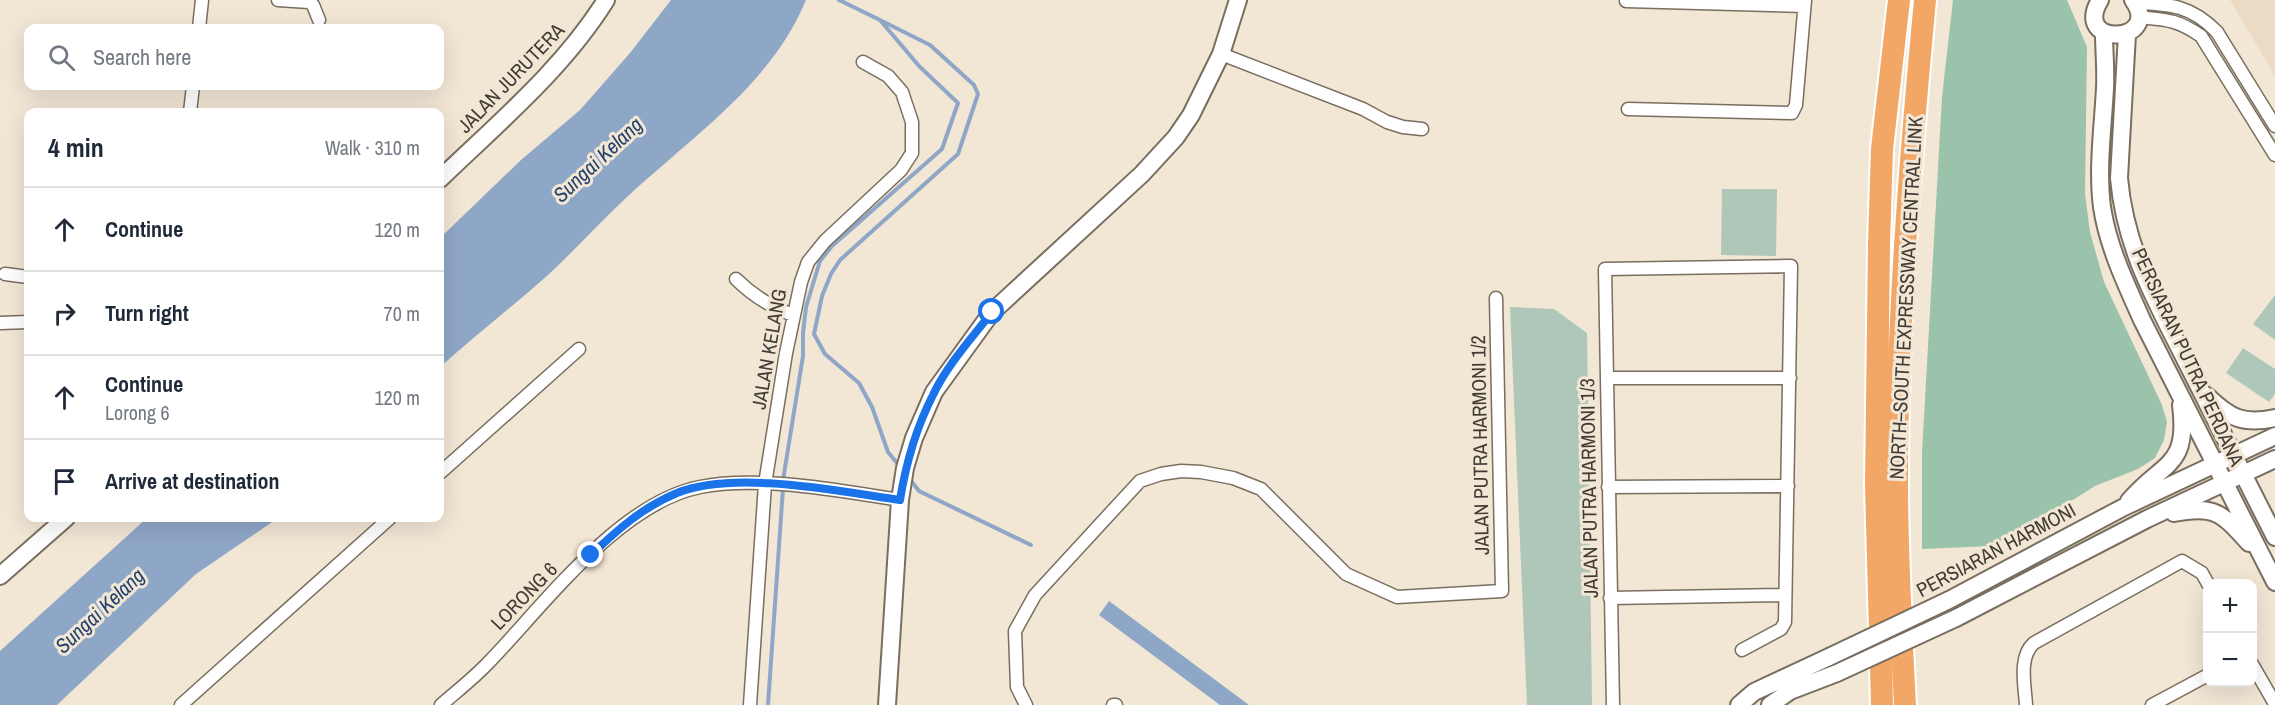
<!DOCTYPE html>
<html lang="en">
<head>
<meta charset="utf-8">
<style>
  body { margin:0; font-family:"Archivo Narrow",sans-serif; background:#f2f2f3; color:#1f2937 }
  .controls { position:absolute; right:18px; bottom:18px; display:grid; overflow:hidden; border-radius:12px; box-shadow:0 6px 24px #0002 }
  .controls button { width:54px; height:54px; display:grid; place-items:center; padding:0; border:0; border-bottom:2px solid #e0e1e3; background:#fff; color:#1f2937; font:30px sans-serif }
  .stop { position:absolute; width:18px; height:18px; margin:-14px; border:4px solid #1a73e8; border-radius:50%; background:#fff }
  .stop.end { background:#1a73e8; border-color:#fff; box-shadow:0 2px 6px #0008 }
  .list { margin:0; padding:0; list-style:none }
  h2 { display:flex; justify-content:space-between; align-items:center; height:78px; margin:0; padding:0 24px; font-size:26px }
  h2 small { font-size:20px; font-weight:400; color:#747a83 }
  .list li { display:grid; grid-template-columns:39px 1fr auto; gap:18px; align-items:center; box-sizing:border-box; height:84px; padding:0 24px; border-top:2px solid #e0e1e3 }
  .list b { display:block; font-size:22px; white-space:nowrap }
  .list p { margin:0; font-size:20px; white-space:nowrap; color:#747a83 }
  .list em { font-size:20px; font-style:normal; color:#747a83 }
  .icon { flex:none; width:33px; height:33px; fill:none; stroke:currentColor; stroke-width:2; stroke-linecap:round; stroke-linejoin:round }
  .map { position:relative; flex:none; width:2275px; height:705px; overflow:hidden }
  .search { position:absolute; background:#fff; box-shadow:0 6px 24px #0002; left:24px; top:24px; width:420px; height:66px; display:flex; align-items:center; gap:15px; box-sizing:border-box; padding:0 21px; border-radius:12px; color:#747a83; font-size:22px }
  .panel { position:absolute; background:#fff; box-shadow:0 6px 24px #0002; left:24px; top:108px; width:420px; height:414px; border-radius:12px }
  .map>svg:first-child { display:block }
  .built { fill:#ecdbc4 }
  .green { fill:#afc7b8 }
  .forest { fill:#9bc2aa }
  .water { fill:#8fa7c7 }
  .lines { fill:none; stroke-linecap:round; stroke-linejoin:round }
  .stream { stroke:#8fa7c7; stroke-width:4 }
  .street-casing { stroke:#796e5f; stroke-width:15 }
  .secondary-casing { stroke:#796e5f; stroke-width:20 }
  .highway-casing { stroke:#fff; stroke-width:26 }
  .street { stroke:#fff; stroke-width:12 }
  .secondary { stroke:#fff; stroke-width:16 }
  .highway { stroke:#f2a766; stroke-width:22 }
  .secondary-bridge-casing { stroke:#796e5f; stroke-width:20; stroke-linecap:butt }
  .secondary-bridge { stroke:#fff; stroke-width:16 }
  .route { stroke:#1a73e8; stroke-width:8 }
  .labels { text-anchor:middle; stroke-width:6; stroke-linejoin:round; paint-order:stroke }
  .street-label { font-size:20px; fill:#413c35; stroke:#f2e6d5 }
  .water-label { font-size:21px; font-style:italic; fill:#23436f; stroke:#f2e6d5 }
</style>
</head>
<body>
<div class="map">
<svg width="2275" height="705" viewBox="0 0 2275 705">
  <rect width="100%" height="100%" fill="#f2e6d5"/>
  <!-- built -->
  <path class="built" d="M 2230,0 L 2275,0 L 2275,76 Z"/>
  <!-- green -->
  <path class="green" d="M 1722,189 L 1777,189 L 1776,256 L 1721,255 Z
    M 2275,295 L 2275,340 L 2253,324 Z
    M 1510,307 L 1554,309 L 1587,333 L 1592,705 L 1527,705 Z
    M 2243,348 L 2275,369 L 2275,394 L 2269,402 L 2226,373 Z"/>
  <!-- forest -->
  <path class="forest" d="M 1953,0 L 2067,0 L 2087,47 L 2085,194 L 2090,232 L 2104,282 L 2162,405 L 2167,422 L 2164,440 L 2155,458 L 2138,469 L 2095,486 L 2049,515 L 1991,546 L 1922,549 L 1922,453 L 1942,97 Z"/>
  <!-- water -->
  <path class="water" d="M 671,0 L 806,0 C 771,85 691,137 626,198 C 599,223 575,250 548,275 C 513,306 475,336 440,367 L 440,238 L 521,160 L 580,110 L 630,53 Z
    M 147,518 L 278,518 L 196,574 L 57,705 L 0,705 L 0,651 Z
    M 1109,601 L 1249,705 L 1220,705 L 1099,615 Z"/>
  <g class="lines">
    <!-- stream -->
    <path class="stream" d="M 882,21 L 930,45 L 974,85 L 978,94 L 958,154 L 840,260 L 831,274 L 822,296 L 814,334 L 825,354 L 859,383 L 872,407 L 888,452 L 901,468
      M 909,478 L 919,491 L 1031,545
      M 768,705 L 784,474 L 803,356 L 803,333 L 806,307 L 820,261 L 832,246 L 942,149 L 958,103 L 919,66 L 880,20 L 839,0"/>
    <defs>
      <path id="street" d="M 278,0 L 309,2 L 313,5 L 319,20
        M 1626,1 L 1804,6
        M 2136,3 C 2171,4 2192,6 2217,32 L 2275,126
        M 2138,17 C 2167,20 2176,19 2201,36 L 2275,155
        M 199,28 L 202,0
        M 1221,54 L 1363,109 L 1387,122 L 1403,127 L 1422,129
        M 1628,109 L 1792,113 L 1796,105 L 1805,0
        M 190,112 L 193,86
        M 5,274 L 28,277
        M 736,279 C 753,296 771,307 793,315
        M 0,323 L 28,322
        M 1607,378 L 1790,378
        M 440,473 L 579,349
        M 1608,487 L 1788,486
        M 1610,598 L 1785,595
        M 2252,664 L 2275,704
        M 181,705 L 390,518
        M 441,705 C 457,691 474,678 489,662 C 544,605 619,503 700,487 C 759,475 840,491 900,500
        M 750,705 L 765,484 L 786,353 L 801,282 L 808,262 L 825,241 L 901,170 L 912,153 L 912,122 L 902,92 L 888,76 L 863,62
        M 1026,705 L 1017,687 L 1015,631 L 1035,595 L 1140,481 L 1161,474 L 1181,471 L 1201,472 L 1233,478 L 1261,489 L 1346,574 L 1397,597 L 1502,591 L 1496,298
        M 1113,705 L 1116,705
        M 1613,705 L 1605,269 L 1791,266 L 1785,622 L 1781,629 L 1742,650
        M 2026,705 C 2025,686 2018,657 2034,643 L 2182,561 L 2202,573 L 2208,584
        M 2152,705 L 2208,675"/>
      <path id="secondary" d="M 2100,0 C 2071,49 2164,43 2133,0
        M 2104,33 C 2104,51 2106,69 2105,88 C 2103,127 2097,168 2102,207 C 2108,247 2126,284 2142,320 L 2275,582
        M 2127,34 L 2119,178 C 2125,249 2157,303 2188,365 C 2217,423 2246,480 2275,537
        M 440,179 C 498,123 563,69 606,0
        M 2207,396 C 2230,418 2243,425 2275,418
        M 2129,501 C 2163,461 2189,468 2181,405
        M 2174,513 C 2215,505 2222,513 2249,543
        M 0,576 L 66,518
        M 1949,600 L 2124,507 L 2275,436
        M 1956,618 L 2147,519 L 2275,459
        M 887,705 L 900,500 L 905,468 L 914,438 L 934,392 L 992,312 L 1142,174 L 1176,137 L 1191,115 L 1221,54 L 1238,0
        M 1739,705 L 1754,692 L 1829,657
        M 1770,705 L 1790,691 L 1837,673"/>
      <path id="highway" d="M 1882,705 L 1876,486 L 1879,244 L 1882,149 L 1899,0
        M 1905,705 C 1901,631 1897,556 1897,482 C 1897,321 1910,160 1925,0"/>
    </defs>
    <!-- street casing -->
    <use href="#street" class="street-casing"/>
    <!-- secondary casing -->
    <use href="#secondary" class="secondary-casing"/>
    <!-- highway casing -->
    <use href="#highway" class="highway-casing"/>
    <!-- street -->
    <use href="#street" class="street"/>
    <!-- secondary -->
    <use href="#secondary" class="secondary"/>
    <!-- highway -->
    <use href="#highway" class="highway"/>
    <defs>
      <path id="secondary-bridge" d="M 1829,657 L 1949,600
        M 1837,673 L 1956,618"/>
    </defs>
    <!-- secondary-bridge casing -->
    <use href="#secondary-bridge" class="secondary-bridge-casing"/>
    <!-- secondary-bridge -->
    <use href="#secondary-bridge" class="secondary-bridge"/>
  </g>
  <g class="lines">
    <!-- route -->
    <path class="route" d="M 591,555 C 617,530 643,507 677,493 C 735,470 837,491 900,500 C 906,463 916,428 933,395 C 947,365 972,338 992,312"/>
  </g>
  <g class="labels">
    <!-- street labels -->
    <g class="street-label">
      <text transform="translate(511 78) rotate(-46)" y="7">JALAN JURUTERA</text>
      <text transform="translate(1906 298) rotate(-87)" y="7">NORTH–SOUTH EXPRESSWAY CENTRAL LINK</text>
      <text transform="translate(769 349) rotate(-80)" y="7">JALAN KELANG</text>
      <text transform="translate(2188 357) rotate(65)" y="7">PERSIARAN PUTRA PERDANA</text>
      <text transform="translate(1480 445) rotate(-91)" y="7">JALAN PUTRA HARMONI 1/2</text>
      <text transform="translate(1589 488) rotate(-91)" y="7">JALAN PUTRA HARMONI 1/3</text>
      <text transform="translate(1996 550) rotate(-28)" y="7">PERSIARAN HARMONI</text>
      <text transform="translate(524 596) rotate(-46)" y="7">LORONG 6</text>
    </g>
    <!-- water labels -->
    <g class="water-label">
      <text transform="translate(598 160) rotate(-43)" y="7">Sungai Kelang</text>
      <text transform="translate(100 611) rotate(-43)" y="7">Sungai Kelang</text>
    </g>
  </g>
</svg>
<div class="controls">
<button>+</button>
<button>−</button>
</div>
<div class="stop" style="left:992px;top:312px"></div>
<div class="stop end" style="left:591px;top:555px"></div>
<div class="search"><svg class="icon" aria-label="search" viewBox="0 0 24 24"><circle cx="10" cy="10" r="6"/><path d="M15 15l6 6"/></svg>Search here</div>
<section class="panel">
<h2>4 min<small>Walk · 310 m</small></h2>
<ul class="list">
<li><svg class="icon" aria-label="ahead" viewBox="0 0 24 24"><path d="M12 20V5M6 11l6-6 6 6"/></svg><div><b>Continue</b></div><em>120 m</em></li>
<li><svg class="icon" aria-label="right" viewBox="0 0 24 24"><path d="M7 20v-9h11M14 6l5 5-5 5"/></svg><div><b>Turn right</b></div><em>70 m</em></li>
<li><svg class="icon" aria-label="ahead" viewBox="0 0 24 24"><path d="M12 20V5M6 11l6-6 6 6"/></svg><div><b>Continue</b><p>Lorong 6</p></div><em>120 m</em></li>
<li><svg class="icon" aria-label="arrive" viewBox="0 0 24 24"><path d="M6 21V4h12l-3 4 3 4H6"/></svg><div><b>Arrive at destination</b></div></li>
</ul>
</section>
</div>
</body>
</html>
